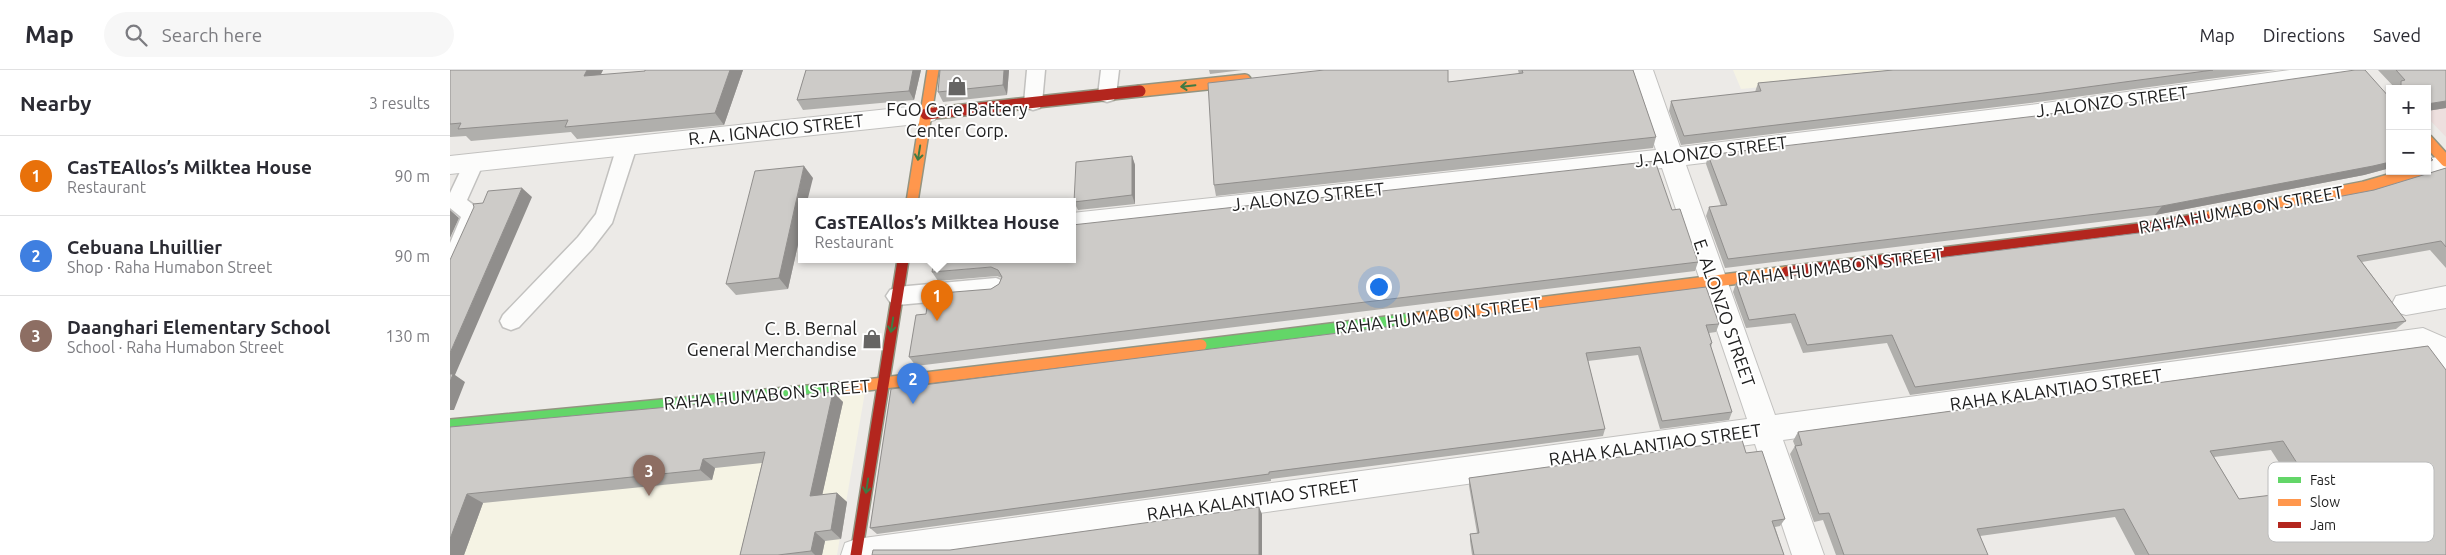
<!DOCTYPE html>
<html lang="en">
<head>
<meta charset="utf-8">
<style>
  body { margin:0; font-family:Ubuntu,sans-serif; background:#f7f7f7; color:#2b2b33 }
  .controls { position:absolute; right:15px; top:15px; display:grid; overflow:hidden; border-radius:0px; box-shadow:0 1px 4px #0004 }
  .controls button { width:45px; height:45px; display:grid; place-items:center; padding:0; border:0; border-bottom:1px solid #e1e1e2; background:#fff; color:#2b2b33; font:25px sans-serif }
  .you { position:absolute; left:928px; top:216px; width:18px; height:18px; margin:-12px; border:4px solid #fff; border-radius:50%; background:#1a73e8; box-shadow:0 0 0 8px #1a73e833 }
  .badge { display:grid; place-items:center; width:32px; height:32px; border-radius:50%; background:#2563eb; color:#fff; font-size:16px; font-weight:700 }
  .pin { position:absolute; translate:-50% -41px; filter:drop-shadow(0 1px 2px #0008) }
  .pin::after { content:''; position:absolute; top:26px; width:18px; height:15px; background:inherit; clip-path:polygon(0 0,100% 0,50% 100%) }
  .popup { position:absolute; left:348px; top:128px; width:278px; height:65px; box-sizing:border-box; display:grid; place-content:center; border-radius:0px; background:#fff; filter:drop-shadow(0 1px 4px #0005); font-size:16px; white-space:nowrap; color:#7c7c81 }
  .popup b { font-size:19px; color:#2b2b33 }
  .popup::after { content:''; position:absolute; left:50%; top:100%; margin-left:-10px; border:10px solid transparent; border-top-color:#fff }
  .list { margin:0; padding:0; list-style:none }
  h2 { display:flex; justify-content:space-between; align-items:center; height:65px; margin:0; padding:0 20px; font-size:21px }
  h2 small { font-size:16px; font-weight:400; color:#7c7c81 }
  .list li { display:grid; grid-template-columns:32px 1fr auto; gap:15px; align-items:center; box-sizing:border-box; height:80px; padding:0 20px; border-top:1px solid #e1e1e2 }
  .list b { display:block; font-size:19px; white-space:nowrap }
  .list p { margin:0; font-size:16px; white-space:nowrap; color:#7c7c81 }
  .list em { font-size:16px; font-style:normal; color:#7c7c81 }
  .icon { flex:none; width:28px; height:28px; fill:none; stroke:currentColor; stroke-width:2; stroke-linecap:round; stroke-linejoin:round }
  .map { position:relative; flex:none; width:1996px; height:485px; overflow:hidden }
  header { display:flex; align-items:center; gap:30px; box-sizing:border-box; height:70px; padding:0 25px; background:#fff; border-bottom:1px solid #e1e1e2 }
  header strong { font-size:24px }
  nav { display:flex; gap:28px; margin-inline-start:auto; font-size:18px }
  .search { width:350px; height:45px; background:#f7f7f7; display:flex; align-items:center; gap:12px; box-sizing:border-box; padding:0 18px; border-radius:28px; color:#7c7c81; font-size:19px }
  main { display:flex }
  aside { flex:1; background:#fff }
  .map>svg:first-child { display:block }
  .commercial { fill:#eddfde }
  .education { fill:#f5f3e4 }
  .lines { fill:none; stroke-linecap:round; stroke-linejoin:round }
  .lane-casing { stroke:#c2c1bf; stroke-width:3 }
  .street-casing { stroke:#c2c1bf; stroke-width:2 }
  .fast-casing { stroke:#939481; stroke-width:14 }
  .slow-casing { stroke:#939481; stroke-width:14 }
  .jam-casing { stroke:#939481; stroke-width:14 }
  .lane { fill:#fcfcfb; fill-rule:evenodd }
  .street { fill:#fcfcfb; fill-rule:evenodd }
  .fast { stroke:#63d668; stroke-width:11 }
  .slow { stroke:#ff974d; stroke-width:11 }
  .jam { stroke:#b3261e; stroke-width:11 }
  .wall { fill:#b0afac; fill-rule:evenodd }
  .shaded-wall { fill:#908e8c }
  .building { fill:#cdcbc8; stroke:#908e8c; fill-rule:evenodd }
  .oneway { stroke:#407a43 }
  .labels { text-anchor:middle; stroke-width:4; stroke-linejoin:round; paint-order:stroke }
  .street-label { font-size:18px; fill:#1e1e1e; stroke:#fff }
  .poi-label { font-size:18px; fill:#1e1e1e; stroke:#fff }
  .key { fill:#fff; stroke:#bcbcbc; stroke-width:1 }
  .key-label { font-size:14px; fill:#1e1e1e }
</style>
</head>
<body>
<header>
<strong>Map</strong>
<div class="search"><svg class="icon" aria-label="search" viewBox="0 0 24 24"><circle cx="10" cy="10" r="6"/><path d="M15 15l6 6"/></svg>Search here</div>
<nav><a>Map</a><a>Directions</a><a>Saved</a></nav>
</header>
<main>
<aside>
<h2>Nearby<small>3 results</small></h2>
<ul class="list">
<li><span class="badge" style="background:#e8710a">1</span><div><b>CasTEAllos’s Milktea House</b><p>Restaurant</p></div><em>90 m</em></li>
<li><span class="badge" style="background:#3f7fe0">2</span><div><b>Cebuana Lhuillier</b><p>Shop · Raha Humabon Street</p></div><em>90 m</em></li>
<li><span class="badge" style="background:#8d6e63">3</span><div><b>Daanghari Elementary School</b><p>School · Raha Humabon Street</p></div><em>130 m</em></li>
</ul>
</aside>
<div class="map">
<svg width="1996" height="485" viewBox="0 0 1996 485">
  <rect width="100%" height="100%" fill="#eceae7"/>
  <!-- commercial -->
  <path class="commercial" d="M 1996,0 L 1996,67 L 1977,47 L 1977,19 Z"/>
  <!-- education -->
  <path class="education" d="M 1283,0 L 1453,0 L 1454,3 L 1291,19 Z
    M 415,322 L 387,485 L 0,485 L 0,366 Z"/>
  <g class="lines">
    <defs>
      <path id="lane" d="M 577,0 L 595,0 L 592,33 L 590,38 L 583,40 L 576,38 L 574,33 Z
        M 651,0 L 669,0 L 666,25 L 664,30 L 657,32 L 650,30 L 648,25 Z
        M 177,69 L 184,71 L 187,76 L 162,153 L 142,179 L 69,257 L 61,260 L 53,257 L 50,251 L 53,245 L 128,167 L 146,144 L 167,76 L 170,71 Z
        M 24,85 L 31,87 L 34,92 L 17,130 L 29,139 L 32,145 L 7,203 L 0,205 L 0,173 L 11,147 L 0,138 L 0,123 L 17,87 Z
        M 546,208 L 553,211 L 556,217 L 553,223 L 546,226 L 447,235 L 440,232 L 436,226 L 440,220 L 447,217 Z"/>
      <path id="street" d="M 1179,0 L 1203,0 L 1230,77 L 1580,35 L 1840,0 L 1910,0 L 1906,6 L 1898,8 L 1580,53 L 1236,95 L 1325,345 L 1973,258 L 1996,268 L 1996,300 C 1985,296 1981,287 1971,282 L 1333,370 L 1374,485 L 1342,485 L 1305,374 L 507,485 L 391,485 L 395,473 L 406,469 L 1297,349 L 1212,98 L 622,163 L 622,143 L 1206,80 Z
        M 476,35 L 485,38 L 488,44 L 485,50 L 476,53 L 0,104 L 0,86 Z
        M 1996,85 L 1996,103 L 1977,108 L 1968,106 L 1966,101 L 1977,101 L 1977,89 Z
        M 1996,216 L 1996,238 L 1956,245 L 1946,242 L 1942,234 L 1946,226 Z"/>
      <path id="fast" d="M 751,275 L 961,249
        M 0,355 L 400,317"/>
      <path id="slow" d="M 690,21 L 795,10
        M 1977,70 L 1996,91
        M 462,132 L 483,0
        M 1754,148 L 1914,117 L 1970,101
        M 961,249 L 1337,202
        M 400,317 L 751,275"/>
      <path id="jam" d="M 476,44 L 690,21
        M 1337,202 L 1705,157 L 1754,148
        M 406,485 L 453,190"/>
    </defs>
    <!-- lane casing -->
    <use href="#lane" class="lane-casing"/>
    <!-- street casing -->
    <use href="#street" class="street-casing"/>
    <!-- fast casing -->
    <use href="#fast" class="fast-casing"/>
    <!-- slow casing -->
    <use href="#slow" class="slow-casing"/>
    <!-- jam casing -->
    <use href="#jam" class="jam-casing"/>
    <!-- lane -->
    <use href="#lane" class="lane"/>
    <!-- street -->
    <use href="#street" class="street"/>
    <!-- fast -->
    <use href="#fast" class="fast"/>
    <!-- slow -->
    <use href="#slow" class="slow"/>
    <!-- jam -->
    <use href="#jam" class="jam"/>
  </g>
  <!-- wall -->
  <path class="wall" d="M 0,0 L 153,0 L 150,5 L 293,0 L 274,55 L 127,69 L 121,62 L 21,71 L 16,66 L 0,67 Z
    M 356,0 L 471,0 L 464,30 L 353,40 L 347,30 Z
    M 559,0 L 557,25 L 493,32 L 488,22 Z
    M 759,0 L 793,0 L 760,4 Z
    M 1068,0 L 1183,0 L 1206,67 L 1203,78 L 766,126 L 764,115 L 998,12 L 1069,4 Z
    M 1443,0 L 1826,0 L 1580,33 L 1231,75 L 1219,41 L 1221,31 L 1305,22 L 1308,13 Z
    M 1928,0 L 1996,0 L 1996,38 L 1977,41 L 1977,19 L 1944,19 L 1945,18 Z
    M 1940,28 L 1940,98 L 1914,105 L 1705,145 L 1275,198 L 1256,146 L 1259,137 L 1271,136 L 1256,94 L 1258,85 Z
    M 1977,84 L 1983,90 L 1977,95 Z
    M 682,86 L 685,95 L 685,134 L 628,140 L 624,132 Z
    M 1996,98 L 1996,198 L 1980,180 L 1912,192 L 1956,251 L 1946,259 L 1460,325 L 1437,273 L 1353,283 L 1341,253 L 1296,258 L 1283,222 L 1286,213 L 1713,160 L 1924,120 Z
    M 363,108 L 352,132 L 352,157 L 338,219 L 286,225 L 276,214 Z
    M 1222,140 L 1248,192 L 1245,201 L 466,296 L 459,287 L 476,244 L 541,219 L 549,214 L 552,208 L 547,206 L 488,211 L 482,202 Z
    M 1269,254 L 1266,262 L 1259,263 L 1262,273 L 1261,277 L 1282,342 L 1279,350 L 1210,359 L 1188,285 L 1138,291 L 1155,359 L 1153,366 L 821,409 L 821,411 L 427,464 L 420,458 L 441,319 Z
    M 1978,276 L 1996,485 L 1685,485 L 1665,447 L 1530,466 L 1538,485 L 1386,485 L 1373,450 L 1364,452 L 1340,384 L 1345,376 L 1343,371 L 1348,362 ZM 1821,380 L 1848,422 L 1789,429 L 1764,387 Z
    M 383,322 L 393,332 L 372,425 L 387,423 L 397,432 L 391,469 L 375,471 L 372,485 L 290,485 L 312,393 L 265,398 L 262,410 L 33,433 L 14,485 L 0,485 L 0,357 Z
    M 1296,383 L 1335,449 L 1330,456 L 1325,457 L 1334,485 L 1022,485 L 1020,471 L 1020,464 L 1027,463 L 1019,416 L 1019,408 Z"/>
  <!-- shaded-wall -->
  <path class="shaded-wall" d="M 137,0 L 153,0 L 144,19 L 134,6 Z
    M 280,0 L 293,0 L 274,55 L 265,43 Z
    M 463,0 L 471,0 L 464,30 L 459,21 Z
    M 554,0 L 559,0 L 557,25 L 553,15 Z
    M 1996,31 L 1996,38 L 1977,41 L 1977,34 Z
    M 682,86 L 685,95 L 685,134 L 682,125 Z
    M 1940,92 L 1940,98 L 1914,105 L 1705,145 L 1712,136 Z
    M 354,96 L 363,108 L 357,132 L 352,132 L 352,157 L 338,219 L 329,208 Z
    M 72,118 L 82,127 L 5,305 L 15,312 L 4,340 L 0,340 L 0,283 Z
    M 0,140 L 9,148 L 0,168 Z
    M 383,322 L 393,332 L 370,435 L 360,426 Z
    M 253,389 L 265,398 L 262,410 L 250,400 Z
    M 387,423 L 397,432 L 391,469 L 381,460 Z
    M 17,424 L 33,433 L 14,485 L 0,485 L 0,469 Z
    M 809,437 L 812,444 L 812,485 L 809,485 Z
    M 365,462 L 375,471 L 372,485 L 365,485 L 361,481 Z"/>
  <!-- building -->
  <path class="building" d="M 0,0 L 137,0 L 134,6 L 195,1 L 195,0 L 280,0 L 265,43 L 115,57 L 118,50 L 8,59 L 11,53 L 0,54 Z
    M 356,0 L 463,0 L 459,21 L 347,30 Z
    M 490,0 L 554,0 L 553,15 L 488,22 Z
    M 874,0 L 998,0 L 998,12 L 1073,3 L 1072,0 L 1183,0 L 1206,67 L 764,115 L 758,13 Z
    M 1443,0 L 1763,0 L 1586,24 L 1234,66 L 1221,31 L 1311,21 L 1308,13 Z
    M 1905,0 L 1915,0 L 1940,28 L 1940,40 L 1938,40 L 1940,42 L 1940,92 L 1923,96 L 1712,136 L 1278,189 L 1259,137 L 1277,135 L 1258,85 L 1586,46 Z
    M 1946,0 L 1996,0 L 1996,31 L 1977,34 L 1977,19 L 1951,19 L 1951,11 L 1955,10 Z
    M 1977,84 L 1983,90 L 1977,90 Z
    M 682,86 L 682,125 L 624,132 L 626,92 Z
    M 1205,91 L 1222,140 L 1230,139 L 1248,192 L 459,287 L 466,245 L 476,244 L 479,224 L 541,219 L 549,214 L 552,207 L 548,200 L 541,197 L 482,202 L 484,190 L 622,190 L 622,155 Z
    M 354,96 L 329,208 L 276,214 L 305,101 Z
    M 1996,98 L 1996,177 L 1991,171 L 1907,186 L 1956,251 L 1465,317 L 1442,265 L 1357,275 L 1345,244 L 1299,250 L 1286,213 L 1713,160 L 1924,120 Z
    M 72,118 L 0,283 L 0,190 L 24,137 L 23,134 L 33,133 L 38,121 Z
    M 1256,217 L 1269,254 L 1256,255 L 1262,273 L 1260,274 L 1282,342 L 1212,351 L 1190,277 L 1136,283 L 1155,359 L 819,402 L 819,404 L 420,458 L 441,319 Z
    M 1978,276 L 1996,300 L 1996,485 L 1699,485 L 1674,439 L 1527,459 L 1538,485 L 1394,485 L 1379,443 L 1369,444 L 1345,376 L 1352,375 L 1348,362 ZM 1833,371 L 1864,420 L 1789,429 L 1760,381 Z
    M 0,304 L 3,304 L 0,312 Z
    M 383,322 L 360,426 L 387,423 L 381,460 L 365,462 L 361,481 L 328,485 L 290,485 L 315,382 L 253,389 L 250,400 L 17,424 L 0,469 L 0,357 Z
    M 1292,370 L 1296,383 L 1312,381 L 1335,449 L 1322,451 L 1334,485 L 1024,485 L 1020,464 L 1029,463 L 1019,408 Z
    M 809,437 L 809,485 L 422,485 L 423,480 L 500,480 Z"/>
  <!-- one-way arrows -->
  <defs><path id="oneway-shaft" d="M-6 0H5M1.5-3L5.5 0L1.5 3" fill="none" stroke-width="1.6" stroke-linecap="round" stroke-linejoin="round" transform="scale(1.25)"/></defs>
  <g class="oneway">
    <use href="#oneway-shaft" transform="translate(738 16) rotate(174)"/>
    <use href="#oneway-shaft" transform="translate(469 83) rotate(99)"/>
    <use href="#oneway-shaft" transform="translate(442 255) rotate(99)"/>
    <use href="#oneway-shaft" transform="translate(417 416) rotate(99)"/>
  </g>
  <!-- icons -->
  <defs>
    <symbol id="shop-bare" viewBox="-9 -9 18 18"><path d="M-5-2.5h2.3a2.7 3.5 0 0 1 5.4 0H5L5.5 6h-11ZM-1.5-2.5h3a1.5 2.3 0 0 0-3 0Z" fill="#666564" stroke="#fff" stroke-width="2.5" paint-order="stroke"/></symbol>
  </defs>
  <g fill-rule="evenodd">
    <use href="#shop-bare" x="493" y="2" width="28" height="28"/>
    <use href="#shop-bare" x="408" y="255" width="28" height="28"/>
  </g>
  <g class="labels">
    <!-- street labels -->
    <g class="street-label">
      <text transform="translate(1662 32) rotate(-7)" y="6">J. ALONZO STREET</text>
      <text transform="translate(326 60) rotate(-6)" y="6">R. A. IGNACIO STREET</text>
      <text transform="translate(1261 82) rotate(-7)" y="6">J. ALONZO STREET</text>
      <text transform="translate(858 127) rotate(-6)" y="6">J. ALONZO STREET</text>
      <text transform="translate(1791 140) rotate(-10)" y="6">RAHA HUMABON STREET</text>
      <text transform="translate(1390 197) rotate(-7)" y="6">RAHA HUMABON STREET</text>
      <text transform="translate(1274 243) rotate(71)" y="6">E. ALONZO STREET</text>
      <text transform="translate(988 246) rotate(-7)" y="6">RAHA HUMABON STREET</text>
      <text transform="translate(1606 320) rotate(-8)" y="6">RAHA KALANTIAO STREET</text>
      <text transform="translate(317 325) rotate(-5)" y="6">RAHA HUMABON STREET</text>
      <text transform="translate(1205 375) rotate(-8)" y="6">RAHA KALANTIAO STREET</text>
      <text transform="translate(803 430) rotate(-8)" y="6">RAHA KALANTIAO STREET</text>
    </g>
    <!-- poi labels -->
    <g class="poi-label">
      <text x="507" y="46">FGO Care Battery<tspan x="507" dy="21">Center Corp.</tspan></text>
      <text x="407" y="265" text-anchor="end">C. B. Bernal<tspan x="407" dy="21">General Merchandise</tspan></text>
    </g>
  </g>
  <!-- legend -->
  <rect x="1818" y="392" width="166" height="80" rx="8" class="key"/>
  <rect x="1828" y="407" width="23" height="6" fill="#63d668"/>
  <rect x="1828" y="429" width="23" height="7" fill="#ff974d"/>
  <rect x="1828" y="452" width="23" height="6" fill="#b3261e"/>
  <g class="key-label">
    <text x="1860" y="415">Fast</text>
    <text x="1860" y="437">Slow</text>
    <text x="1860" y="460">Jam</text>
  </g>
</svg>
<div class="controls">
<button>+</button>
<button>−</button>
</div>
<div class="you"></div>
<div class="pin badge" style="left:487px;top:251px;background:#e8710a">1</div>
<div class="popup"><b>CasTEAllos’s Milktea House</b>Restaurant</div>
<div class="pin badge" style="left:463px;top:334px;background:#3f7fe0">2</div>
<div class="pin badge" style="left:199px;top:426px;background:#8d6e63">3</div>
</div>
</main>
</body>
</html>
